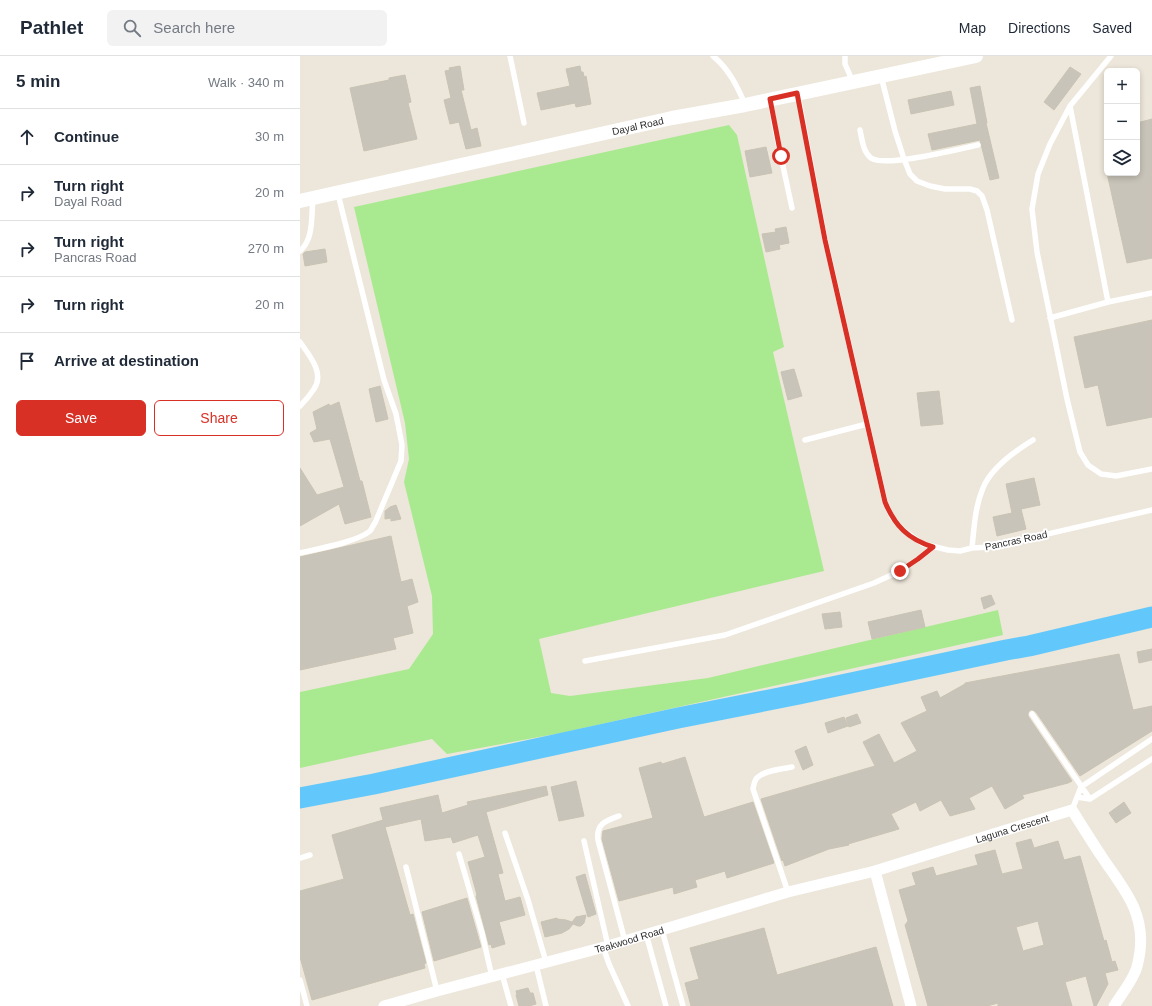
<!DOCTYPE html>
<html lang="en">
<head>
<meta charset="utf-8">
<style>
  body { margin:0; font-family:Helvetica,sans-serif; background:#f2f2f3; color:#1f2937 }
  .controls { position:absolute; right:12px; top:12px; display:grid; overflow:hidden; border-radius:6px; box-shadow:0 2px 6px #0003 }
  .controls button { width:36px; height:36px; display:grid; place-items:center; padding:0; border:0; border-bottom:1px solid #e0e1e3; background:#fff; color:#1f2937; font:20px sans-serif }
  .stop { position:absolute; width:12px; height:12px; margin:-9px; border:3px solid #d93025; border-radius:50%; background:#fff }
  .stop.end { background:#d93025; border-color:#fff; box-shadow:0 1px 4px #0008 }
  .list { margin:0; padding:0; list-style:none }
  h2 { display:flex; justify-content:space-between; align-items:center; height:52px; margin:0; padding:0 16px; font-size:17px }
  h2 small { font-size:13px; font-weight:400; color:#747a83 }
  .list li { display:grid; grid-template-columns:26px 1fr auto; gap:12px; align-items:center; box-sizing:border-box; height:56px; padding:0 16px; border-top:1px solid #e0e1e3 }
  .list b { display:block; font-size:15px; white-space:nowrap }
  .list p { margin:0; font-size:13px; white-space:nowrap; color:#747a83 }
  .list em { font-size:13px; font-style:normal; color:#747a83 }
  .actions { display:flex; gap:8px; padding:12px 16px }
  .actions a { flex:1; padding:9px 0; border:1px solid #d93025; border-radius:6px; text-align:center; font-size:14px; color:#d93025 }
  .actions .main { background:#d93025; color:#fff }
  .icon { flex:none; width:22px; height:22px; fill:none; stroke:currentColor; stroke-width:2; stroke-linecap:round; stroke-linejoin:round }
  .map { position:relative; flex:none; width:852px; height:950px; overflow:hidden }
  header { display:flex; align-items:center; gap:24px; box-sizing:border-box; height:56px; padding:0 20px; background:#fff; border-bottom:1px solid #e0e1e3 }
  header strong { font-size:19px }
  nav { display:flex; gap:22px; margin-inline-start:auto; font-size:14px }
  .search { width:280px; height:36px; background:#f2f2f3; display:flex; align-items:center; gap:10px; box-sizing:border-box; padding:0 14px; border-radius:6px; color:#747a83; font-size:15px }
  main { display:flex }
  aside { flex:1; background:#fff }
  .map>svg:first-child { display:block }
  .green { fill:#a9ea90 }
  .lines { fill:none; stroke-linecap:round; stroke-linejoin:round }
  .river { stroke:#62c8fb; stroke-width:21 }
  .building { fill:#c8c4b9; stroke:#c9c3b3; fill-rule:evenodd }
  .service { stroke:#fff; stroke-width:5.5 }
  .minor { stroke:#fff; stroke-width:11 }
  .tertiary { stroke:#fff; stroke-width:14 }
  .route { stroke:#d93025; stroke-width:5 }
  .labels { text-anchor:middle; stroke-width:4; stroke-linejoin:round; paint-order:stroke }
  .street-label { font-size:10px; fill:#2a2a2a; stroke:#fff }
</style>
</head>
<body>
<header>
<strong>Pathlet</strong>
<div class="search"><svg class="icon" aria-label="search" viewBox="0 0 24 24"><circle cx="10" cy="10" r="6"/><path d="M15 15l6 6"/></svg>Search here</div>
<nav><a>Map</a><a>Directions</a><a>Saved</a></nav>
</header>
<main>
<aside>
<h2>5 min<small>Walk · 340 m</small></h2>
<ul class="list">
<li><svg class="icon" aria-label="ahead" viewBox="0 0 24 24"><path d="M12 20V5M6 11l6-6 6 6"/></svg><div><b>Continue</b></div><em>30 m</em></li>
<li><svg class="icon" aria-label="right" viewBox="0 0 24 24"><path d="M7 20v-9h11M14 6l5 5-5 5"/></svg><div><b>Turn right</b><p>Dayal Road</p></div><em>20 m</em></li>
<li><svg class="icon" aria-label="right" viewBox="0 0 24 24"><path d="M7 20v-9h11M14 6l5 5-5 5"/></svg><div><b>Turn right</b><p>Pancras Road</p></div><em>270 m</em></li>
<li><svg class="icon" aria-label="right" viewBox="0 0 24 24"><path d="M7 20v-9h11M14 6l5 5-5 5"/></svg><div><b>Turn right</b></div><em>20 m</em></li>
<li><svg class="icon" aria-label="arrive" viewBox="0 0 24 24"><path d="M6 21V4h12l-3 4 3 4H6"/></svg><div><b>Arrive at destination</b></div></li>
</ul>
<div class="actions"><a class="main">Save</a><a>Share</a></div>
</aside>
<div class="map">
<svg width="852" height="950" viewBox="0 0 852 950">
  <rect width="100%" height="100%" fill="#ede6da"/>
  <!-- green -->
  <path class="green" d="M 429,69 L 437,79 L 484,291 L 473,296 L 524,515 L 239,583 L 251,637 L 270,640 L 408,622 L 698,554 L 703,579 L 261,677 L 147,698 L 132,683 L 0,712 L 0,636 L 109,613 L 133,578 L 132,540 L 104,426 L 109,403 L 105,367 L 54,151 Z"/>
  <g class="lines">
    <!-- river -->
    <path class="river" d="M 0,742 L 74,728 L 378,662 L 499,638 L 706,594 L 729,590 L 852,561"/>
  </g>
  <!-- building -->
  <path class="building" d="M 160,10 L 164,34 L 161,34 L 171,74 L 177,72 L 181,90 L 166,93 L 159,66 L 150,68 L 144,44 L 151,42 L 145,15 L 150,14 L 149,12 Z
    M 280,10 L 281,16 L 283,16 L 284,21 L 286,20 L 291,48 L 276,51 L 275,47 L 241,54 L 237,37 L 270,30 L 266,13 Z
    M 770,11 L 781,18 L 754,54 L 744,46 Z
    M 105,19 L 111,46 L 108,47 L 117,83 L 64,95 L 50,32 L 89,24 L 89,22 Z
    M 680,30 L 687,67 L 686,67 L 699,122 L 690,124 L 680,84 L 632,94 L 628,78 L 677,68 L 670,32 Z
    M 651,35 L 654,49 L 611,58 L 608,44 Z
    M 852,63 L 852,202 L 827,207 L 807,117 L 837,117 L 837,67 Z
    M 466,91 L 472,117 L 450,121 L 445,95 Z
    M 486,171 L 489,187 L 479,189 L 480,193 L 466,196 L 462,178 L 476,176 L 475,173 Z
    M 25,193 L 27,206 L 5,210 L 3,198 L 5,196 Z
    M 852,264 L 852,361 L 807,370 L 798,329 L 785,332 L 774,281 Z
    M 494,313 L 502,340 L 488,344 L 481,316 Z
    M 80,330 L 88,363 L 76,366 L 69,333 Z
    M 639,335 L 643,368 L 621,370 L 617,337 Z
    M 39,346 L 60,425 L 62,425 L 71,461 L 45,468 L 39,448 L 0,470 L 0,412 L 17,439 L 44,431 L 30,383 L 14,386 L 10,377 L 17,373 L 13,356 L 29,348 L 30,350 Z
    M 734,422 L 740,449 L 721,453 L 726,473 L 697,480 L 693,461 L 712,457 L 706,428 Z
    M 96,449 L 101,463 L 91,465 L 91,462 L 85,463 L 85,455 L 90,451 Z
    M 91,480 L 101,526 L 112,523 L 118,546 L 107,550 L 113,577 L 93,582 L 96,593 L 0,614 L 0,501 Z
    M 691,539 L 695,548 L 684,553 L 681,542 Z
    M 621,554 L 625,571 L 572,583 L 568,566 Z
    M 540,556 L 542,571 L 525,573 L 522,558 Z
    M 852,593 L 852,604 L 839,607 L 837,596 Z
    M 819,598 L 833,654 L 852,650 L 852,675 L 780,720 L 736,656 L 733,654 L 730,654 L 728,657 L 728,660 L 772,725 L 768,727 L 722,739 L 724,742 L 705,753 L 692,730 L 669,742 L 675,753 L 650,760 L 641,744 L 620,755 L 616,746 L 591,758 L 599,773 L 548,788 L 549,789 L 529,793 L 485,810 L 483,804 L 482,805 L 461,743 L 575,710 L 563,686 L 579,678 L 594,707 L 617,695 L 601,667 L 627,655 L 621,641 L 637,635 L 640,642 L 665,628 L 665,627 Z
    M 557,658 L 561,667 L 549,671 L 546,662 Z
    M 544,661 L 548,670 L 528,677 L 525,667 Z
    M 506,690 L 513,709 L 503,714 L 495,695 Z
    M 385,701 L 404,761 L 453,746 L 474,807 L 427,822 L 425,815 L 395,824 L 397,831 L 374,838 L 373,831 L 319,845 L 302,783 L 303,775 L 353,762 L 339,712 L 361,706 L 362,708 Z
    M 276,725 L 284,760 L 259,765 L 251,731 Z
    M 246,730 L 248,739 L 186,756 L 203,817 L 198,818 L 205,845 L 220,841 L 225,859 L 199,866 L 205,888 L 192,892 L 191,888 L 189,889 L 176,840 L 177,839 L 168,806 L 185,801 L 178,779 L 153,787 L 151,781 L 125,785 L 121,763 L 85,771 L 110,859 L 113,858 L 126,907 L 124,908 L 125,912 L 12,944 L 0,901 L 0,835 L 44,823 L 32,779 L 83,764 L 80,752 L 138,739 L 142,757 L 168,749 L 167,746 Z
    M 824,746 L 831,757 L 816,767 L 809,757 Z
    M 731,783 L 734,792 L 758,785 L 764,804 L 780,800 L 804,885 L 806,884 L 812,906 L 815,905 L 818,914 L 805,917 L 808,928 L 796,950 L 794,950 L 786,920 L 765,926 L 772,950 L 698,950 L 698,947 L 687,950 L 628,950 L 605,869 L 608,865 L 599,834 L 616,829 L 612,817 L 633,811 L 636,820 L 678,809 L 675,799 L 695,794 L 702,818 L 723,813 L 716,787 ZM 738,865 L 744,889 L 723,895 L 716,871 Z
    M 285,818 L 296,858 L 288,861 L 276,821 Z
    M 167,842 L 181,891 L 134,905 L 122,856 Z
    M 286,859 L 284,867 L 281,870 L 278,870 L 273,868 L 269,873 L 262,877 L 245,881 L 241,866 L 257,862 L 257,863 L 266,864 L 272,866 L 276,861 Z
    M 464,872 L 477,919 L 576,891 L 593,950 L 391,950 L 385,927 L 399,923 L 390,892 Z
    M 228,932 L 230,937 L 233,937 L 236,948 L 229,950 L 219,950 L 216,939 L 217,939 L 216,935 Z"/>
  <g class="lines">
    <!-- service -->
    <path class="service" d="M 210,0 L 224,67
      M 413,0 C 429,13 437,30 445,48
      M 545,0 L 545,8 L 553,26
      M 811,0 L 770,50 L 750,88 L 738,118 L 732,153 L 737,196 L 767,343 L 780,396 L 788,409 L 801,418 L 816,420 L 852,413
      M 581,20 L 595,75 L 604,103 L 610,118 L 617,125 L 630,130 L 645,133 L 670,133 L 677,135 L 682,140 L 687,154 L 712,264
      M 498,39 L 525,183 L 585,446 L 592,461 L 603,474 L 623,488 L 648,494 L 660,495 L 672,492 L 691,491 L 852,454
      M 470,43 L 475,73 L 492,152
      M 770,50 L 808,246
      M 560,74 C 562,83 563,96 571,102 C 585,112 659,93 678,89
      M 0,195 C 14,183 11,161 13,143
      M 750,262 L 808,246 L 852,237
      M 0,286 C 9,299 25,317 14,333 C 10,339 5,345 0,350
      M 505,384 L 567,368
      M 672,492 C 674,472 675,451 683,432 C 691,412 715,395 733,384
      M 0,497 C 17,493 57,486 70,475 C 72,473 73,469 75,467 L 101,405 L 102,389 L 96,358 L 84,324 L 38,138
      M 285,605 L 425,579 L 574,527 L 600,515 L 618,503 L 633,491
      M 732,658 L 790,743
      M 777,741 L 790,743 L 852,703
      M 772,754 L 781,731 L 852,683
      M 319,760 C 305,765 296,768 298,784 L 325,885
      M 205,777 L 228,844 L 246,906
      M 284,785 L 308,890
      M 159,798 L 182,877 L 192,921
      M 0,802 L 10,799
      M 106,811 L 137,935
      M 488,836 L 453,733 C 454,729 454,724 458,721 C 466,714 482,713 492,711
      M 362,874 L 383,950
      M 346,878 L 366,950
      M 303,891 L 309,908 L 328,950
      M 236,909 L 246,950
      M 202,918 L 211,950
      M 0,924 L 7,950"/>
    <!-- minor -->
    <g class="minor">
      <path d="M 575,815 L 611,950"/>
      <path id="s1" d="M 84,950 L 137,935 L 308,890 L 488,836 L 575,815 L 703,775 L 772,754 C 782,770 792,786 802,801 C 822,831 845,855 840,895 C 839,902 838,910 835,916 C 830,928 821,939 814,950"/>
    </g>
    <!-- tertiary -->
    <path class="tertiary" id="s2" d="M 0,145 L 372,62 L 445,49 L 676,0"/>
  </g>
  <g class="lines">
    <!-- route -->
    <path class="route" d="M 481,100 L 470,43 L 497,37 L 525,184 L 585,446 C 595,470 608,483 633,491 L 618,503 L 600,515"/>
  </g>
  <g class="labels">
    <!-- street labels -->
    <g class="street-label">
      <text dy="4" stroke="none"><textPath href="#s2" startOffset="346">Dayal Road</textPath></text>
      <text transform="translate(716 484) rotate(-12)" y="4">Pancras Road</text>
      <text dy="4" stroke="none"><textPath href="#s1" startOffset="653">Laguna Crescent</textPath></text>
      <text dy="4" stroke="none"><textPath href="#s1" startOffset="254">Teakwood Road</textPath></text>
    </g>
  </g>
</svg>
<div class="controls">
<button>+</button>
<button>−</button>
<button><svg class="icon" aria-label="layers" viewBox="0 0 24 24"><path d="M12 4l9 5-9 5-9-5zM3 14l9 5 9-5"/></svg></button>
</div>
<div class="stop" style="left:481px;top:100px"></div>
<div class="stop end" style="left:600px;top:515px"></div>
</div>
</main>
</body>
</html>
